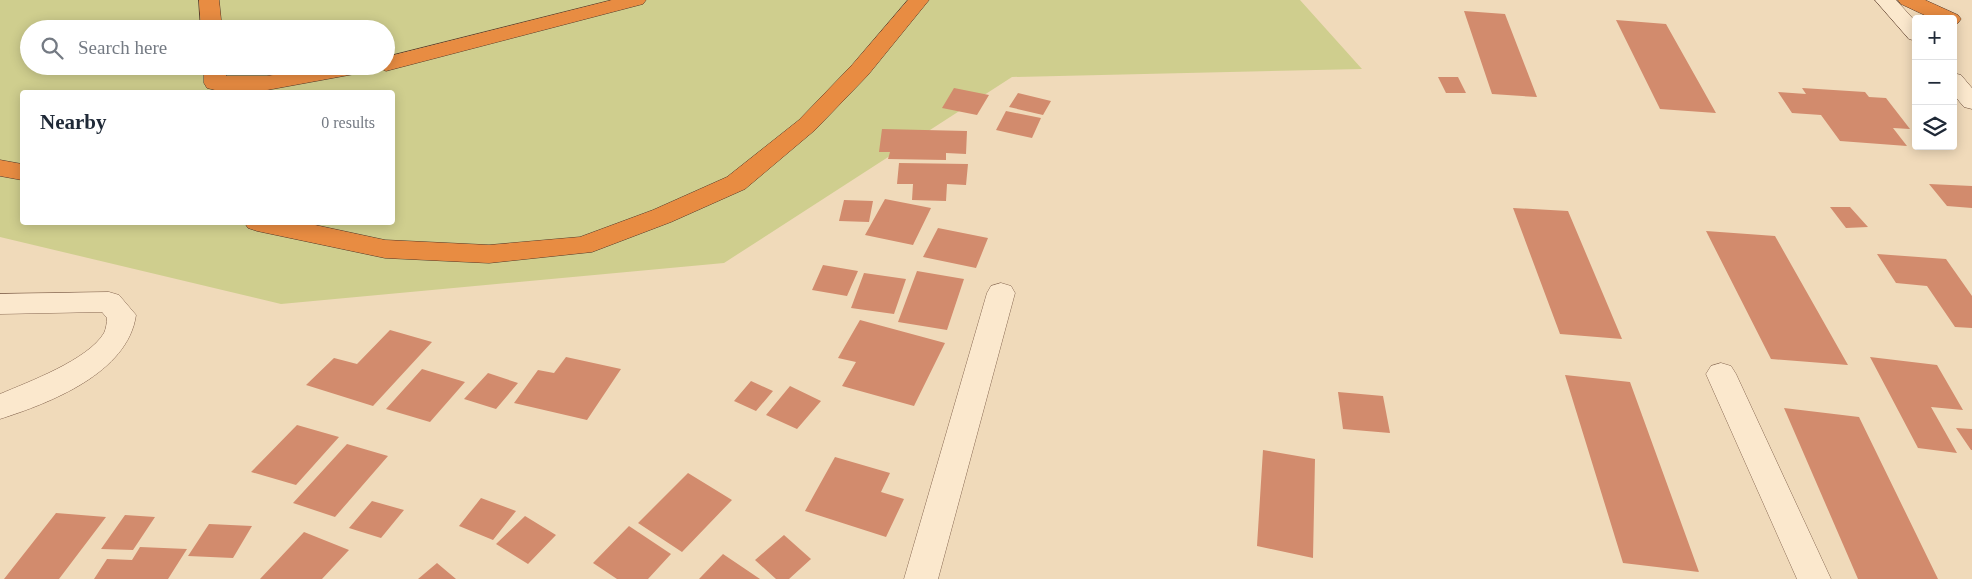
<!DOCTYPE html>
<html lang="en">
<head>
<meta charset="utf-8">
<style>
  body { margin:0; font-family:Georgia,serif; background:#f2f2f3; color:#1f2937 }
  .controls { position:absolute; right:15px; top:15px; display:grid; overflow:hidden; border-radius:5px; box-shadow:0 2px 12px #0003 }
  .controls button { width:45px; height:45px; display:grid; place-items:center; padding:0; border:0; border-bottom:1px solid #e0e1e3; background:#fff; color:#1f2937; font:25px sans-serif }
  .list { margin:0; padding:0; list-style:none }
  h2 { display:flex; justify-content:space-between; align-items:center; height:65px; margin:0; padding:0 20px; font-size:21px }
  h2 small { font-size:16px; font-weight:400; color:#747a83 }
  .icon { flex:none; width:28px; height:28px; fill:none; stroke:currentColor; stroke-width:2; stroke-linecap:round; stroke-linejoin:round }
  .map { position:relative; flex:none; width:1972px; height:579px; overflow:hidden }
  .search { position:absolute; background:#fff; box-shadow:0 2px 12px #0003; left:20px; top:20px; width:375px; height:55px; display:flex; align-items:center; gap:12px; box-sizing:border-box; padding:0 18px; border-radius:28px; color:#747a83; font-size:19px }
  .panel { position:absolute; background:#fff; box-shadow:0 2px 12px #0003; left:20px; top:90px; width:375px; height:135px; border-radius:5px }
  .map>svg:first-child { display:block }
  .green { fill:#cfce8e; fill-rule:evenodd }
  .building { fill:#d28b6d }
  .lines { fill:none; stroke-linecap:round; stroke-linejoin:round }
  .street-casing { stroke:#886953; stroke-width:1 }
  .secondary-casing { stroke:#694a37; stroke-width:1 }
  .highway-casing { stroke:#553828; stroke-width:1 }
  .street { fill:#fbe8cd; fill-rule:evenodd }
  .secondary { fill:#fbe8cd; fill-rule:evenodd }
  .highway { fill:#e88c42; fill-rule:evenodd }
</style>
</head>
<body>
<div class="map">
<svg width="1972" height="579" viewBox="0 0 1972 579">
  <rect width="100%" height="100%" fill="#f0daba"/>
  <!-- green -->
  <path class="green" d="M 0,0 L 1300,0 L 1362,69 L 1012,77 L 724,263 L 281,304 L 0,237 ZM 29,29 L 386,29 L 386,66 L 29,66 ZM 22,92 L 392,92 L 392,222 L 22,222 Z"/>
  <!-- building -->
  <path class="building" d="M 1464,11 L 1505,14 L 1537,97 L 1492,94 Z
    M 1616,20 L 1666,24 L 1716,113 L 1660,109 Z
    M 1438,77 L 1458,77 L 1466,93 L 1446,93 Z
    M 954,88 L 989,95 L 977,115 L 942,108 Z
    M 1802,88 L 1865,92 L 1869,97 L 1886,98 L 1910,129 L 1893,128 L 1907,146 L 1840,141 L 1821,115 L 1792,113 L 1778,92 L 1806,94 Z
    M 1018,93 L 1051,101 L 1043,115 L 1009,107 Z
    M 1006,111 L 1041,118 L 1032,138 L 996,130 Z
    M 882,129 L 967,131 L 966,154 L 946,153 L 946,160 L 888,159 L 890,152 L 879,152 Z
    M 899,163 L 968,164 L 966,185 L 947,184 L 946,201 L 912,200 L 913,184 L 897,184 Z
    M 1929,184 L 1972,186 L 1972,208 L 1947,206 Z
    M 885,199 L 931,208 L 913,245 L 865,235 Z
    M 844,200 L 873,201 L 869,222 L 839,221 Z
    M 1830,207 L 1850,207 L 1868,227 L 1846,228 Z
    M 1513,208 L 1568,211 L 1622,339 L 1560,334 Z
    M 938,228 L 988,238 L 976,268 L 923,257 Z
    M 1706,231 L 1775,236 L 1848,365 L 1771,359 Z
    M 1877,254 L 1946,259 L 1972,296 L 1972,328 L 1955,327 L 1927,286 L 1896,283 Z
    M 823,265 L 858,271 L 847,296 L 812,290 Z
    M 917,271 L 964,279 L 947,330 L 898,322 Z
    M 864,273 L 906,279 L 894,314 L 851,308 Z
    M 860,320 L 945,343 L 914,406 L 842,386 L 856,362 L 838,358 Z
    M 390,330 L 432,342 L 373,406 L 306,385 L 334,358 L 357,364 Z
    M 566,357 L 621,369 L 587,420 L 514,403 L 538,370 L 554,373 Z
    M 1870,357 L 1937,365 L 1963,410 L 1931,407 L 1957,453 L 1918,448 Z
    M 422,369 L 465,382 L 430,422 L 386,409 Z
    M 488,373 L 518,383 L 496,409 L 464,399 Z
    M 1565,375 L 1630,382 L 1699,572 L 1623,563 Z
    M 751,381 L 773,391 L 756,411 L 734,401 Z
    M 790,386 L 821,401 L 797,429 L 766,415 Z
    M 1338,392 L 1383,396 L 1390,433 L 1343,429 Z
    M 1784,408 L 1859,417 L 1938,579 L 1858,579 Z
    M 297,425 L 339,437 L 296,485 L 251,472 Z
    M 1956,428 L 1972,429 L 1972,450 L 1971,450 Z
    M 347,444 L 388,456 L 335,517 L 293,503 Z
    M 1263,450 L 1315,459 L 1313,558 L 1257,546 Z
    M 835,457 L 890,473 L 881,492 L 904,499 L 886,537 L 805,511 Z
    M 688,473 L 732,500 L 682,552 L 638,523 Z
    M 481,498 L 516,511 L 493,540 L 459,526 Z
    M 372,501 L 404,510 L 381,538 L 349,528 Z
    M 56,513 L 106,517 L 59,579 L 4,579 Z
    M 125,515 L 155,517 L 133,550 L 101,549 Z
    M 525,516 L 556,535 L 528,564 L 496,544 Z
    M 209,524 L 252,526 L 233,558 L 188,556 Z
    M 629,526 L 671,554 L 648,579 L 617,579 L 593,563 Z
    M 304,532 L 349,550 L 322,579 L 260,579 Z
    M 784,535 L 811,559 L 789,579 L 776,579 L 755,560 Z
    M 140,547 L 187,549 L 168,579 L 94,579 L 107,559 L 132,560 Z
    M 723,554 L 760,579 L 699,579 Z
    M 437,563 L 456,579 L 418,579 Z"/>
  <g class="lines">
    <defs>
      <path id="street" d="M 1001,283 L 1011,286 L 1015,293 L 938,579 L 904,579 L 987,293 L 991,286 Z
        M 109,292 L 119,295 L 136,315 C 128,373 50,403 0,419 L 0,394 C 28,382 88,360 104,333 C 106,329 107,322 107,318 L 102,312 L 0,314 L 0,294 Z
        M 1721,363 L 1731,366 L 1736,374 L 1831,579 L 1797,579 L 1706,374 L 1711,366 Z"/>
      <path id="secondary" d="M 1875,0 L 1896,0 L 1916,22 L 1916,41 L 1909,39 Z
        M 1953,73 L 1961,75 L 1972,88 L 1972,109 L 1964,107 L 1953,94 Z"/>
      <path id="highway" d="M 199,0 L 219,0 L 222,29 L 201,29 Z
        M 612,0 L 646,0 L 643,4 L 386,71 L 382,69 L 267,90 L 215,90 L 207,88 L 204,83 L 204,66 L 226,66 L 226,76 L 267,76 L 330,66 L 386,66 L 386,57 Z
        M 908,0 L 929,0 L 868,75 L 815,130 L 745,189 L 671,222 L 592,252 L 489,263 L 385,258 L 257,231 L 248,228 L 244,222 L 301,222 L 385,240 L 489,245 L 580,237 L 653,210 L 727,177 L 799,120 L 852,65 Z
        M 1898,0 L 1925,0 L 1958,15 L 1961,19 L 1958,23 L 1953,25 L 1953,19 L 1933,19 L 1901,4 Z
        M 0,160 L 22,164 L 22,180 L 0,176 Z"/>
    </defs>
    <!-- street casing -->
    <use href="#street" class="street-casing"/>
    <!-- secondary casing -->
    <use href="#secondary" class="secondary-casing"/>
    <!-- highway casing -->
    <use href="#highway" class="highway-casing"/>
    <!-- street -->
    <use href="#street" class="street"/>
    <!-- secondary -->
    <use href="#secondary" class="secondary"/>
    <!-- highway -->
    <use href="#highway" class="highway"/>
  </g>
</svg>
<div class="controls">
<button>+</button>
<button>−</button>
<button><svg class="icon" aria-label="layers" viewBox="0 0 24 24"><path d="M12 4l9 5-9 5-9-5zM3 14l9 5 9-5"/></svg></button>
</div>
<div class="search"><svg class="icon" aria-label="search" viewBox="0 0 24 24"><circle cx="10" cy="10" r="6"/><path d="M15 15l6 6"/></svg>Search here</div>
<section class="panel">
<h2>Nearby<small>0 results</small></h2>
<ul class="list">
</ul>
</section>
</div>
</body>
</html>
